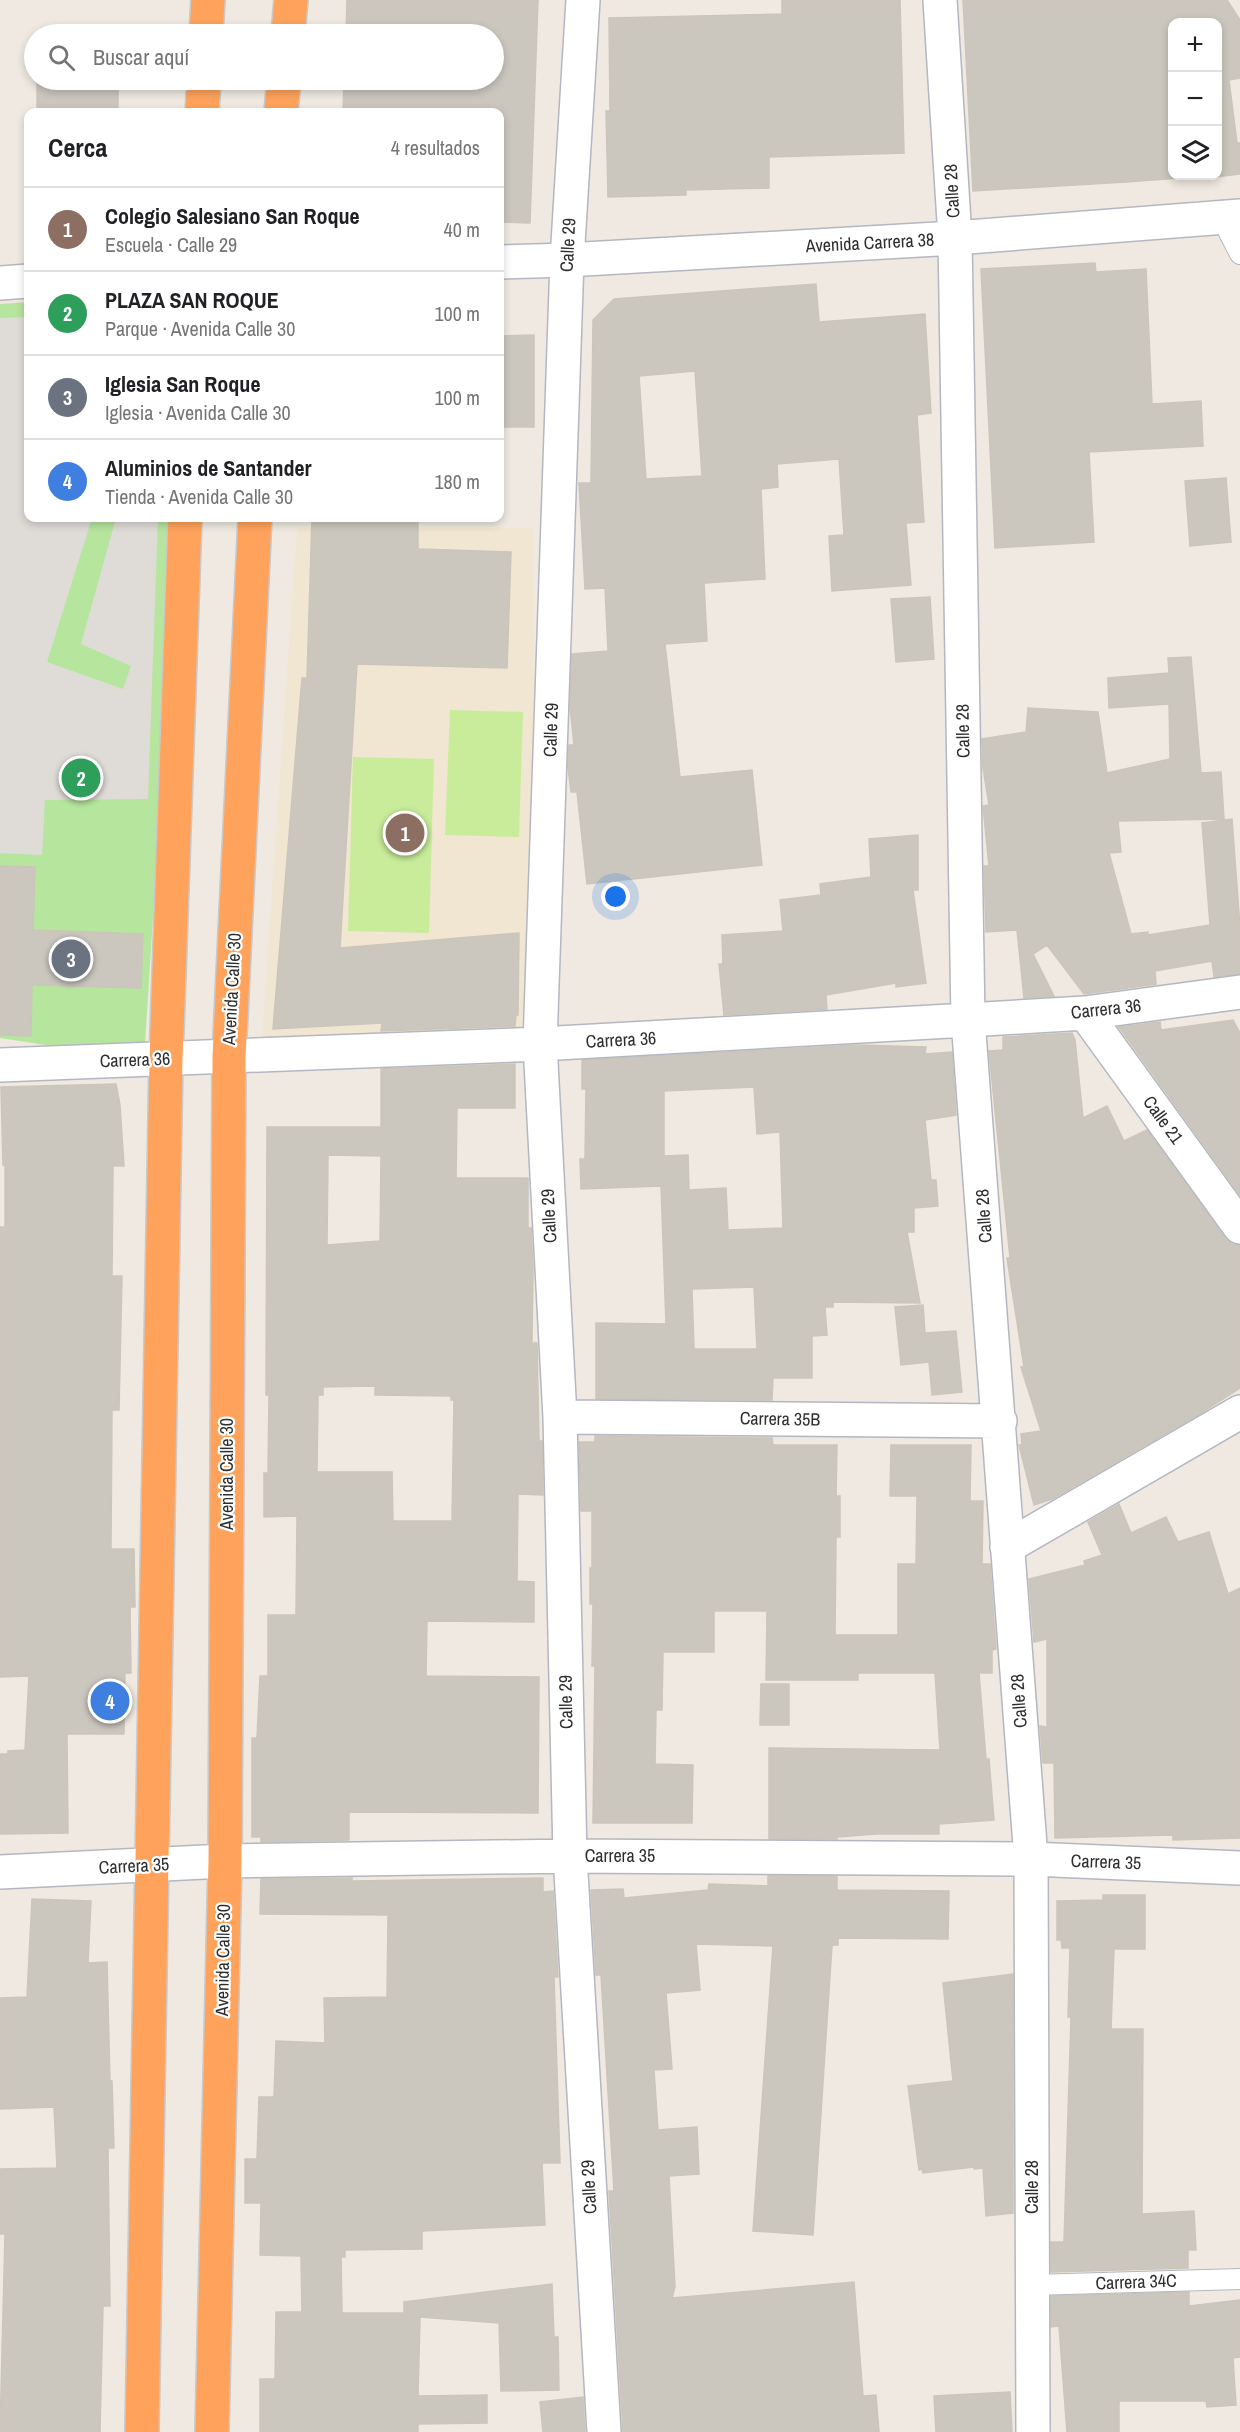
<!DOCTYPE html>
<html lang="es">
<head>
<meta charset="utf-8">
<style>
  body { margin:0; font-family:"Archivo Narrow",sans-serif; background:#f6f6f6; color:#202124 }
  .controls { position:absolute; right:18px; top:18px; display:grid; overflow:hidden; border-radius:12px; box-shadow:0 3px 9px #0003 }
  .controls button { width:54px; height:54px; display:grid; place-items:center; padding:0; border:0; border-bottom:2px solid #e0e0e0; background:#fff; color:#202124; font:30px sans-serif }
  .you { position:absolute; left:616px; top:897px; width:21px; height:21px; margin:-15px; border:4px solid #fff; border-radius:50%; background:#1a73e8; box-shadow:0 0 0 9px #1a73e833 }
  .badge { display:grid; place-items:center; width:39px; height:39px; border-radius:50%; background:#4264fb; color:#fff; font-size:20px; font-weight:700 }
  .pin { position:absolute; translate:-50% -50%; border:3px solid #fff; box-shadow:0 2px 6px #0006 }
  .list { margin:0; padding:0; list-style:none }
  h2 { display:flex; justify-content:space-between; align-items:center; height:78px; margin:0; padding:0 24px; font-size:26px }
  h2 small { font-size:20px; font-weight:400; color:#757577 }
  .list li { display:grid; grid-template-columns:39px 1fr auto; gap:18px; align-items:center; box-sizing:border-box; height:84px; padding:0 24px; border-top:2px solid #e0e0e0 }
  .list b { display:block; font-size:22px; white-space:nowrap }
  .list p { margin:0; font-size:20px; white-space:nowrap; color:#757577 }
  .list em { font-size:20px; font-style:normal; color:#757577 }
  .icon { flex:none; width:33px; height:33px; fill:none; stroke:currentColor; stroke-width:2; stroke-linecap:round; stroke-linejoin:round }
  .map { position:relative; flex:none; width:1240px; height:2432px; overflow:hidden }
  .search { position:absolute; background:#fff; box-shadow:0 3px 9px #0003; left:24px; top:24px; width:480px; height:66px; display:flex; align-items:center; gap:15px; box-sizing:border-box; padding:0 21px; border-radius:33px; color:#757577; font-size:22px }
  .panel { position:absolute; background:#fff; box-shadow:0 3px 9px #0003; left:24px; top:108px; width:480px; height:414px; border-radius:12px }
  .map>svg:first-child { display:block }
  .education { fill:#f0e6d1 }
  .green { fill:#b6e59e }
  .pitch { fill:#c9ec9a }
  .plaza { fill:#dfdcd8 }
  .building { fill:#cbc7bf; stroke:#cbc5ba; stroke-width:1.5; fill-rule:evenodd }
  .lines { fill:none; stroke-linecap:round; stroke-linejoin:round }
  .lane-casing { stroke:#b4b7c1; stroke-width:22 }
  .street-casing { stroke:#b4b7c1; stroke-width:36 }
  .secondary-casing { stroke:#b4b7c1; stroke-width:36 }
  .highway-casing { stroke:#c9c9c9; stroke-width:36 }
  .lane { stroke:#fff; stroke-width:20 }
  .street { stroke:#fff; stroke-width:33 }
  .secondary { stroke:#fff; stroke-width:33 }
  .highway { stroke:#ffa35c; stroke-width:33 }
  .labels { text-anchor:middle; stroke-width:4.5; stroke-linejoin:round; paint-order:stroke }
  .street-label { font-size:18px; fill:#2e2e2e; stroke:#fff }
</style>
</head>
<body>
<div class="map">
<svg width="1240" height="2432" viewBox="0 0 1240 2432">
  <rect width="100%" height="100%" fill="#efe9e1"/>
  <!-- education -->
  <path class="education" d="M 297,528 L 533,528 L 535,999 L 526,1021 L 518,1028 L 262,1039 Z"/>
  <!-- green -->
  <path class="green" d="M 28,302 L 28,518 L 178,518 L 144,1060 L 0,1038 L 0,304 Z"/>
  <!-- pitch -->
  <path class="pitch" d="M 450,710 L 523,712 L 519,837 L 445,835 Z
    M 353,757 L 434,759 L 429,933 L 348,931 Z"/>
  <!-- plaza -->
  <path class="plaza" d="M 28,317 L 28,518 L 92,518 L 47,662 L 123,689 L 131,666 L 81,644 L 116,518 L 158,518 L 148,799 L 45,800 L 42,855 L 0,853 L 0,318 Z"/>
  <!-- building -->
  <path class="building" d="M 347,0 L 538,0 L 530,223 L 500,222 L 500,112 L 343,112 L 344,80 L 494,80 L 494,34 L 346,34 Z
    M 782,0 L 900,0 L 904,153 L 769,157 L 769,188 L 686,190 L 686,195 L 608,197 L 606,111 L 610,111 L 609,18 L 782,14 Z
    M 963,0 L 1227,0 L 1240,20 L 1240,78 L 1229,80 L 1237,143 L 1240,143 L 1240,174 L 1215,177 L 1218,176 L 1218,22 L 1173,22 L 1173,176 L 1207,176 L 1126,182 L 973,191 Z
    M 37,80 L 118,80 L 118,112 L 37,112 Z
    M 1095,263 L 1096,272 L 1146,269 L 1152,404 L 1201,401 L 1203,446 L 1089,452 L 1094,542 L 995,548 L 981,269 Z
    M 816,284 L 819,322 L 925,314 L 931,413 L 917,415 L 924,522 L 906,523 L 911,585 L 832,591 L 829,536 L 844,535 L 839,459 L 777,464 L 778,487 L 761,489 L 765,579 L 704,583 L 707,641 L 665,644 L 680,777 L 752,770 L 762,865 L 587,884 L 577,792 L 571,792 L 568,767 L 569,745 L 574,745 L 570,706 L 572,654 L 608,651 L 605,588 L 585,589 L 579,483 L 591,483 L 593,320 L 614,299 ZM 695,371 L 702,476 L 646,479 L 639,376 Z
    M 534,335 L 534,427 L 500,427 L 500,336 Z
    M 1226,478 L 1231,542 L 1190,546 L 1185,481 Z
    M 312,518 L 418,518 L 418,549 L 511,552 L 507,668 L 357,664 L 340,948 L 519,933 L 518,1015 L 516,1015 L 515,1026 L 381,1031 L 382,1023 L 273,1029 L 302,678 L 307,678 Z
    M 930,597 L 934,659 L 896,662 L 891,599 Z
    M 1191,657 L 1201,773 L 1221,772 L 1224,819 L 1118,821 L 1121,852 L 1109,853 L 1131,934 L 1148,932 L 1148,935 L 1210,925 L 1202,823 L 1232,819 L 1240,927 L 1240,974 L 1214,977 L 1212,961 L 1155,971 L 1156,984 L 1084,994 L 1047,945 L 1033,954 L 1054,996 L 1024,998 L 1017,930 L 986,932 L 984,866 L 989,866 L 983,806 L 989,805 L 983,768 L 982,739 L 1026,732 L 1028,708 L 1098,712 L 1107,773 L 1170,759 L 1169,704 L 1109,708 L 1108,678 L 1169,673 L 1168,658 Z
    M 918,835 L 918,890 L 913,890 L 926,983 L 896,987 L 896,983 L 826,995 L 827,1009 L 724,1015 L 719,964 L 723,964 L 722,935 L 783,931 L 780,900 L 821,895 L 820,884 L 871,877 L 869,839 Z
    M 0,866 L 35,867 L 33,930 L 143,934 L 141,988 L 32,985 L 31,1036 L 0,1035 Z
    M 1233,1020 L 1240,1033 L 1240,1195 L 1119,1027 L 1160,1022 L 1161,1030 Z
    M 1072,1033 L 1075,1040 L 1083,1118 L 1107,1106 L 1124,1141 L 1147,1130 L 1225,1238 L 1232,1244 L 1240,1245 L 1240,1388 L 1201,1413 L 1052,1499 L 1034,1505 L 1019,1445 L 1022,1445 L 1021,1434 L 1041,1431 L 1021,1367 L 1024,1367 L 1007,1258 L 1010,1258 L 989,1051 L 1003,1050 L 1003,1037 Z
    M 857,1045 L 926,1047 L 925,1054 L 952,1052 L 956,1115 L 925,1120 L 931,1180 L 936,1180 L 938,1206 L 914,1208 L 914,1232 L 907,1232 L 920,1303 L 833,1302 L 833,1307 L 825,1307 L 827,1335 L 812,1336 L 812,1378 L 773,1378 L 772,1400 L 596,1399 L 596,1323 L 666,1324 L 661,1186 L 581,1189 L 580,1159 L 585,1159 L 586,1089 L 582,1089 L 582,1060 ZM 754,1087 L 757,1134 L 780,1132 L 783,1228 L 728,1230 L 726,1188 L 689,1190 L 688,1155 L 664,1156 L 664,1091 ZM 754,1287 L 757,1349 L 694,1349 L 692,1289 Z
    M 515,1064 L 515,1108 L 457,1108 L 456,1178 L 528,1178 L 528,1228 L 531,1228 L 533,1268 L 532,1343 L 537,1343 L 539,1441 L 542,1441 L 543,1495 L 518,1494 L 517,1581 L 534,1582 L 534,1622 L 427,1621 L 426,1676 L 539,1677 L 538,1813 L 349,1812 L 349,1840 L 261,1842 L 261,1837 L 252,1837 L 252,1738 L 257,1738 L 260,1676 L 268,1676 L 268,1615 L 296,1615 L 297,1516 L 264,1517 L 264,1473 L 268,1473 L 269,1395 L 266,1395 L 267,1127 L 381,1127 L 381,1069 ZM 328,1155 L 381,1156 L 380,1241 L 327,1245 ZM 375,1386 L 375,1395 L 451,1396 L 451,1400 L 454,1400 L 452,1521 L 393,1521 L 392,1472 L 317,1472 L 318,1395 L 323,1395 L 323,1387 Z
    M 116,1084 L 120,1105 L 124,1166 L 113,1166 L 112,1276 L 122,1276 L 119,1410 L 112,1410 L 111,1549 L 134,1549 L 135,1607 L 130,1607 L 131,1673 L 125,1673 L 124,1734 L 67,1734 L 68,1833 L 0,1834 L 0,1754 L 8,1754 L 8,1751 L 25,1750 L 29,1676 L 0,1677 L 0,1227 L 5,1227 L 5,1165 L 3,1165 L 1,1087 Z
    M 923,1305 L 925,1333 L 956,1331 L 962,1392 L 932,1395 L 929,1362 L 901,1365 L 895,1307 Z
    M 595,1436 L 772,1438 L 773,1445 L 837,1445 L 836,1496 L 840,1496 L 840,1537 L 836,1537 L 835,1635 L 898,1635 L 898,1564 L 916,1564 L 917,1496 L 890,1496 L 891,1445 L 971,1445 L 970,1501 L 983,1501 L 982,1564 L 990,1564 L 996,1649 L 992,1650 L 992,1673 L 979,1673 L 986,1759 L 989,1759 L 994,1820 L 939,1824 L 939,1834 L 876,1834 L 837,1837 L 837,1839 L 769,1839 L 769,1748 L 940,1750 L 935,1673 L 858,1673 L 858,1680 L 766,1680 L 767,1611 L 714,1611 L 714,1652 L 663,1652 L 662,1710 L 656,1710 L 655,1764 L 693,1765 L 692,1823 L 593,1823 L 595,1666 L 592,1666 L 593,1604 L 590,1604 L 590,1568 L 592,1568 L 592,1511 L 581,1511 L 579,1442 L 595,1442 Z
    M 1119,1504 L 1131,1533 L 1166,1517 L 1178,1542 L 1209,1532 L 1228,1594 L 1240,1588 L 1240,1838 L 1173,1840 L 1173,1835 L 1055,1838 L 1054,1763 L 1043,1763 L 1040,1726 L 1047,1727 L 1047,1639 L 1034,1642 L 1029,1579 L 1085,1565 L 1084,1561 L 1102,1555 L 1088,1522 Z
    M 761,1684 L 789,1684 L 789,1725 L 760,1725 Z
    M 768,1876 L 837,1876 L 837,1890 L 949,1891 L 948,1939 L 838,1938 L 838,1945 L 832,1945 L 813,2235 L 753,2231 L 773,1946 L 696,1944 L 700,1990 L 666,1993 L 672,2069 L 654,2070 L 658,2130 L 697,2127 L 699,2174 L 669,2176 L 675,2287 L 672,2298 L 854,2282 L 863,2396 L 876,2395 L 879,2432 L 623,2432 L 609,2191 L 614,2191 L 601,1975 L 596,1975 L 591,1890 L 623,1889 L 624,1898 L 708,1890 L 709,1884 L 768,1886 Z
    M 352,1878 L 352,1881 L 543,1878 L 543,1892 L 553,1891 L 558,1977 L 554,1977 L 560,2163 L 542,2163 L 545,2225 L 422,2231 L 422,2249 L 345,2250 L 345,2257 L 341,2257 L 342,2313 L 404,2313 L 404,2302 L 552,2284 L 554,2337 L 558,2337 L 559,2390 L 501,2391 L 499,2323 L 420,2317 L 418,2396 L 487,2395 L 487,2423 L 418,2424 L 418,2432 L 260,2432 L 260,2379 L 275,2379 L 276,2312 L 302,2312 L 301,2256 L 260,2255 L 261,2203 L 245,2203 L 245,2159 L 257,2159 L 259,2097 L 274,2097 L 276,2041 L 325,2043 L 324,1998 L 387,1997 L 388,1915 L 260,1914 L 261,1879 Z
    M 1103,1895 L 1145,1895 L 1145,1949 L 1114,1949 L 1111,2029 L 1143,2029 L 1142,2214 L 1194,2211 L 1196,2250 L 1188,2250 L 1188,2268 L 1051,2272 L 1051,2242 L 1064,2242 L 1071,2017 L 1068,2017 L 1070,1948 L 1062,1948 L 1061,1940 L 1057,1940 L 1057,1901 L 1103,1900 Z
    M 32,1899 L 91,1901 L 88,1963 L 107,1962 L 110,2081 L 112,2081 L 114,2148 L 108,2148 L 110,2306 L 103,2306 L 100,2432 L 0,2432 L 5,2234 L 0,2234 L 0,2169 L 57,2168 L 54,2107 L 0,2109 L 0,1998 L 27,1997 Z
    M 1013,1974 L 1013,2213 L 986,2216 L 983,2168 L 974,2169 L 974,2167 L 923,2173 L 922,2169 L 919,2170 L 908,2086 L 953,2081 L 943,1983 Z
    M 1189,2292 L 1189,2306 L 1240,2300 L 1240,2357 L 1233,2358 L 1236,2405 L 1207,2407 L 1206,2401 L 1119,2401 L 1119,2432 L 1067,2432 L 1059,2326 L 1051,2327 L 1051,2296 Z
    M 1010,2392 L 1012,2432 L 936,2432 L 934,2396 Z
    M 583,2397 L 585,2432 L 543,2432 L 540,2402 Z"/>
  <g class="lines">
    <defs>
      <path id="lane" d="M 1221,217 L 1240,254
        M 1033,2285 L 1240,2279"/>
      <path id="street" d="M 583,0 L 567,260 L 540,1044 L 560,1417 L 570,1856 L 604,2432
        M 940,0 L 955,238 L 968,1020 L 1031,1859 L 1033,2432
        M 1085,1013 L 1240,1227
        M 0,1065 L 540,1044 L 968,1020 L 1085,1013 L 1240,992
        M 560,1417 L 1000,1421
        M 1007,1547 L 1240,1412
        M 0,1872 L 225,1861 L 570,1856 L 1031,1859 L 1240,1868"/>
      <path id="secondary" d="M 500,262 L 567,260 L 955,238 L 1240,216
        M 0,283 L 28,281"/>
      <path id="highway" d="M 206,34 L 208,0
        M 288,34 L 291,0
        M 202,112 L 204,80
        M 281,112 L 284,80
        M 142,2432 L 166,1059 L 185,518
        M 212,2432 L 225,1861 L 229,1057 L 255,518"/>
    </defs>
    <!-- lane casing -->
    <use href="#lane" class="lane-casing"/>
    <!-- street casing -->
    <use href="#street" class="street-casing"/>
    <!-- secondary casing -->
    <use href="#secondary" class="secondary-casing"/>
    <!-- highway casing -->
    <use href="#highway" class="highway-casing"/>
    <!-- lane -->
    <use href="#lane" class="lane"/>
    <!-- street -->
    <use href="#street" class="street"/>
    <!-- secondary -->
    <use href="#secondary" class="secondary"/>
    <!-- highway -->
    <use href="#highway" class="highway"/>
  </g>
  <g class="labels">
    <!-- street labels -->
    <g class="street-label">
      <text transform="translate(952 191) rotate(-93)" y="6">Calle 28</text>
      <text transform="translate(870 243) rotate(-3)" y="6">Avenida Carrera 38</text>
      <text transform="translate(568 245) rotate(-87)" y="6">Calle 29</text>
      <text transform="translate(551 730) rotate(-88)" y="6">Calle 29</text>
      <text transform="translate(963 731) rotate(-91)" y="6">Calle 28</text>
      <text transform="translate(232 989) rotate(-87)" y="6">Avenida Calle 30</text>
      <text transform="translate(1106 1009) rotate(-6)" y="6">Carrera 36</text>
      <text transform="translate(621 1040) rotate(-3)" y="6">Carrera 36</text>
      <text transform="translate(135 1060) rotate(-2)" y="6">Carrera 36</text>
      <text transform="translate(1163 1120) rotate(54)" y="6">Calle 21</text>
      <text transform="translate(549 1216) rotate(-93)" y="6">Calle 29</text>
      <text transform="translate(984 1216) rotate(-94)" y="6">Calle 28</text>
      <text transform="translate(780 1419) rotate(1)" y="6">Carrera 35B</text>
      <text transform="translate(227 1474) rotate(-90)" y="6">Avenida Calle 30</text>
      <text transform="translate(1019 1701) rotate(-94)" y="6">Calle 28</text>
      <text transform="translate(566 1702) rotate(-91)" y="6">Calle 29</text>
      <text x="620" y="1862">Carrera 35</text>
      <text transform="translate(1106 1862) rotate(2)" y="6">Carrera 35</text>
      <text transform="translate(134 1866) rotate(-3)" y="6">Carrera 35</text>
      <text transform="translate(223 1960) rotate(-89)" y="6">Avenida Calle 30</text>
      <text transform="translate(589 2187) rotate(-93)" y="6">Calle 29</text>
      <text transform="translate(1032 2187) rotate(-90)" y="6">Calle 28</text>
      <text transform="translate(1136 2282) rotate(-2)" y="6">Carrera 34C</text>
    </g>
  </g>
</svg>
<div class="controls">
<button>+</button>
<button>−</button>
<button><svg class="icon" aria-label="layers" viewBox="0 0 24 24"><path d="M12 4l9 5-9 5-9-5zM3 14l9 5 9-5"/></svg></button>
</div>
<div class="you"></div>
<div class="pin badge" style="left:405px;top:833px;background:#8d6e63">1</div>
<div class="pin badge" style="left:81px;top:778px;background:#2e9e5b">2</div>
<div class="pin badge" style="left:71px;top:959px;background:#6b7280">3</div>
<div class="pin badge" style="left:110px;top:1701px;background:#3f7fe0">4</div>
<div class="search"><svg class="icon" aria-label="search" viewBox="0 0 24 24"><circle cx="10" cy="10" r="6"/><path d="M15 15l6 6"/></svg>Buscar aquí</div>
<section class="panel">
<h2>Cerca<small>4 resultados</small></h2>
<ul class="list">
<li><span class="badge" style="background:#8d6e63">1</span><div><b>Colegio Salesiano San Roque</b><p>Escuela · Calle 29</p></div><em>40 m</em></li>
<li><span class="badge" style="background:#2e9e5b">2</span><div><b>PLAZA SAN ROQUE</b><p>Parque · Avenida Calle 30</p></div><em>100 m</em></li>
<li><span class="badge" style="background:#6b7280">3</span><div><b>Iglesia San Roque</b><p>Iglesia · Avenida Calle 30</p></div><em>100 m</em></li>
<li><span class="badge" style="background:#3f7fe0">4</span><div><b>Aluminios de Santander</b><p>Tienda · Avenida Calle 30</p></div><em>180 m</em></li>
</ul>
</section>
</div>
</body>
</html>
